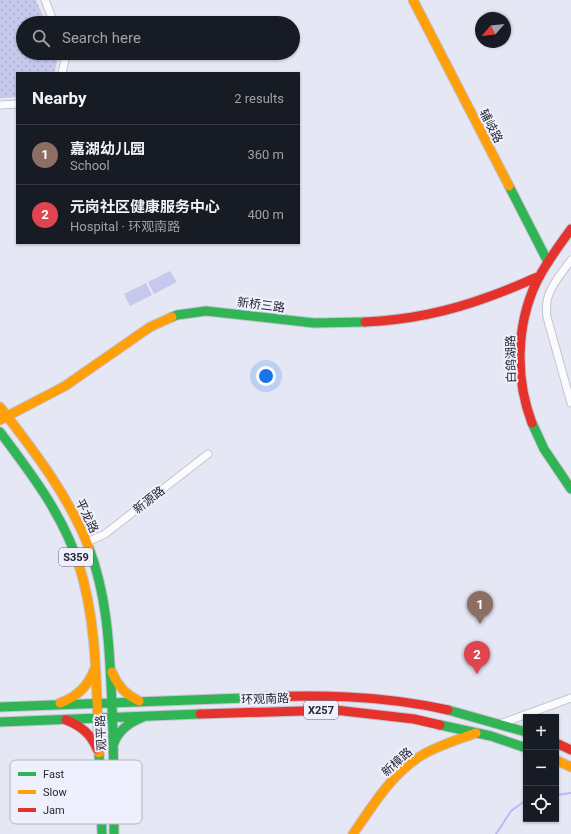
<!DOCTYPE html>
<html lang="en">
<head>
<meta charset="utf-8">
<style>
  body { margin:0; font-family:Roboto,"Noto Sans SC",sans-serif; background:#242831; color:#f1f3f6 }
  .controls { position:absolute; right:12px; bottom:12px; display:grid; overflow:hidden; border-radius:0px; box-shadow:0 1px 3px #0004 }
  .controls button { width:36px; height:36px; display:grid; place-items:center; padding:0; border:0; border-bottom:1px solid #363941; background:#171b24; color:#f1f3f6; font:20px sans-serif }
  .compass { position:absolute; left:475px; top:12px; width:36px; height:36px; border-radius:50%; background:#171b24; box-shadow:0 1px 3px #0004; rotate:243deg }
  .you { position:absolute; left:266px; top:376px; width:14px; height:14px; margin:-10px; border:3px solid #fff; border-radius:50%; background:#1a73e8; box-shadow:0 0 0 6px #1a73e833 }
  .badge { display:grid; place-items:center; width:26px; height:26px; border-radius:50%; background:#b45309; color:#fff; font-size:13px; font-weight:700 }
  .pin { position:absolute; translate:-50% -33px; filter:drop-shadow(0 1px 2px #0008) }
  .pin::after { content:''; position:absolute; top:21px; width:14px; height:12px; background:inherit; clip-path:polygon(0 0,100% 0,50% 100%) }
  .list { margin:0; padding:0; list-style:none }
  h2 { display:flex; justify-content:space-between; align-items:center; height:52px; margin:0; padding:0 16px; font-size:17px }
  h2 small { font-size:13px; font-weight:400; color:#9ea1a6 }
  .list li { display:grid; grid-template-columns:26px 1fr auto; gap:12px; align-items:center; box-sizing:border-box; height:60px; padding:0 16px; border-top:1px solid #363941 }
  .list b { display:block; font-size:15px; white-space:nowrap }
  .list p { margin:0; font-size:13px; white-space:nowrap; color:#9ea1a6 }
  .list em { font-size:13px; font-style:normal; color:#9ea1a6 }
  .icon { flex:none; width:22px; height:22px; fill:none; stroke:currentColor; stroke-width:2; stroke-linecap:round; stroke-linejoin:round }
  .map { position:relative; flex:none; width:571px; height:834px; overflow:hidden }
  .search { position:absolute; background:#171b24; box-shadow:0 1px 3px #0004; left:16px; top:16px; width:284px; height:44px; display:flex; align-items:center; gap:10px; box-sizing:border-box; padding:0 14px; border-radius:22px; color:#9ea1a6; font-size:15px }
  .panel { position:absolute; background:#171b24; box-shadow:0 1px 3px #0004; left:16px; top:72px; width:284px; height:172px; border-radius:0px }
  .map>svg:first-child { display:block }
  .grass { fill:url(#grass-dots) }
  .garden { fill:#c7c9ec }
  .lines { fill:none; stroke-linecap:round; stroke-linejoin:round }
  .stream { stroke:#b7baf6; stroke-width:2 }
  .street-casing { stroke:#c3c4cf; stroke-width:9 }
  .fast-casing { stroke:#c3c4cf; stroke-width:11 }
  .slow-casing { stroke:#c3c4cf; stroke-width:11 }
  .jam-casing { stroke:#c3c4cf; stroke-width:11 }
  .street { stroke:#fbfbfe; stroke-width:7 }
  .fast { stroke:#30b455; stroke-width:9 }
  .slow { stroke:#ff9f0a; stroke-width:9 }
  .jam { stroke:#e5322d; stroke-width:9 }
  .labels { text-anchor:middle; stroke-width:4; stroke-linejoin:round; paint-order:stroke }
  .shield { fill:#eff0fd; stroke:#626370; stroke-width:1 }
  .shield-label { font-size:11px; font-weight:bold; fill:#262733 }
  .street-label { font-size:12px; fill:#262733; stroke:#eff0fd }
  .key { fill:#eff0fd; stroke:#b3b4c0; stroke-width:1 }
  .key-label { font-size:11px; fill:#262733 }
</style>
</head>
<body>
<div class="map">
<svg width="571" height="834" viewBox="0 0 571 834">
  <defs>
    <pattern id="grass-dots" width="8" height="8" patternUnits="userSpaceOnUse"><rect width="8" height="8" fill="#c7c9ec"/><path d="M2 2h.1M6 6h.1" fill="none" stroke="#abadcb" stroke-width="1.8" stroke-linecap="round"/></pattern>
  </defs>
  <rect width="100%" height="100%" fill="#e6e7f5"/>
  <!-- grass -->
  <path class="grass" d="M 0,0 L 36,0 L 46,23 L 23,23 L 23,53 L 57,53 L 58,59 L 54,73 L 17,73 L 17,97 L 0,98 Z"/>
  <!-- garden -->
  <path class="garden" d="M 170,271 L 177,282 L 154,294 L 148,282 Z
    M 146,283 L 152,295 L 130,306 L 124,294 Z"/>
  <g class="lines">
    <!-- stream -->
    <path class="stream" d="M 556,795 L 571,793
      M 496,834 L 511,811 L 526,800"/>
    <defs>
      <path id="street" d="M 45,0 L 54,23
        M 62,73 L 65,60 L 65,53
        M 0,105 L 17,104
        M 571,260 C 558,279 543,292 547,317 L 571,403
        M 87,542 L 105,534 L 208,454
        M 500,724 L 571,698"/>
      <path id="fast" d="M 509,186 L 548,262
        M 172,317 L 177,315 L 206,311 L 314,323 L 365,322
        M 532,423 L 544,449 L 571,489
        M 0,432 C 31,473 63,515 79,565
        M 89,548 C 106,593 109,639 111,685 C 114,735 114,784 114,834
        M 0,707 L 245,698
        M 448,710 L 526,732
        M 0,722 L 200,714
        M 440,725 L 491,736 L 526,748
        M 114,743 C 119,729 130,722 143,717
        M 99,753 L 102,834"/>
      <path id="slow" d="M 413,0 L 509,186
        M 0,407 C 34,451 69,496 89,548
        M 0,420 L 65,386 L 150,327 L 172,317
        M 79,565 C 98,625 96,691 99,753
        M 112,672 C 117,685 126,695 139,701
        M 60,703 C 76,697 88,687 94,670
        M 556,760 L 571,767
        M 353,834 C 372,807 390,776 419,757 C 436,746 457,740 476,733"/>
      <path id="jam" d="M 365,322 C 407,320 448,312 488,297 C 506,291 523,283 540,276
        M 532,423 C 515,379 516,326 536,283 C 545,264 559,246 571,229
        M 245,698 C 314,694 381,695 448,710
        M 200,714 L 335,710 L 414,719 L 440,725
        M 66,720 C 81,726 91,734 97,749
        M 556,743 L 571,750"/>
    </defs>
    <!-- street casing -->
    <use href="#street" class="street-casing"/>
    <!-- fast casing -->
    <use href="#fast" class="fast-casing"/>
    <!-- slow casing -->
    <use href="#slow" class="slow-casing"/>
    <!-- jam casing -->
    <use href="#jam" class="jam-casing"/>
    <!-- street -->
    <use href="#street" class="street"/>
    <!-- fast -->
    <use href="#fast" class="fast"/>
    <!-- slow -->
    <use href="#slow" class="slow"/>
    <!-- jam -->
    <use href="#jam" class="jam"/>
  </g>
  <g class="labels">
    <!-- shield labels -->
    <g class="shield">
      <rect x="59" y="548" width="34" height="18" rx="3"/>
      <rect x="304" y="701" width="34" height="18" rx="3"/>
    </g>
    <g class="shield-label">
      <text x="76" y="561">S359</text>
      <text x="321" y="714">X257</text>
    </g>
    <!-- street labels -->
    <g class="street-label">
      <text transform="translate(491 126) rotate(63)" y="4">辅岐路</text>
      <text transform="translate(261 305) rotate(7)" y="4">新桥三路</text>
      <text transform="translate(511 359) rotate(-91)" y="4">白鸽湖路</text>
      <text transform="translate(149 500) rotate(-38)" y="4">新源路</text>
      <text transform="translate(87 516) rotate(64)" y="4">平龙路</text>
      <text transform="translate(265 699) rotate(-2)" y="4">环观南路</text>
      <text transform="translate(101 733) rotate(-92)" y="4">观平路</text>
      <text transform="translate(397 762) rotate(-42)" y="4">新樟路</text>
    </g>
  </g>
  <!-- legend -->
  <rect x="10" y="760" width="132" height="64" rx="6" class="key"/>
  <rect x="18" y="772" width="18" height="4" fill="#30b455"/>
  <rect x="18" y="790" width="18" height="4" fill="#ff9f0a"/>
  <rect x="18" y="808" width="18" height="4" fill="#e5322d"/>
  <g class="key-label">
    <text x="43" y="778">Fast</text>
    <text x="43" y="796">Slow</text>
    <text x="43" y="814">Jam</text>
  </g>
</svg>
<div class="controls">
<button>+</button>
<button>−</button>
<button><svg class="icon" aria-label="locate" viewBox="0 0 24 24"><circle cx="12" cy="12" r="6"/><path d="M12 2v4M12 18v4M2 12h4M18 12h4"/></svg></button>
</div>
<svg class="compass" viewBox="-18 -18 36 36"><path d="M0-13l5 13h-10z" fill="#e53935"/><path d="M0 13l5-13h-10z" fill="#9ea1a6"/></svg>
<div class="you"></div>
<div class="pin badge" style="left:480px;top:624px;background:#8d6e63">1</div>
<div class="pin badge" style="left:477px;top:674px;background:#e0444e">2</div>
<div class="search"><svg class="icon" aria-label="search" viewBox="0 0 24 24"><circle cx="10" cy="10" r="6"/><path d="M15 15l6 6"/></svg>Search here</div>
<section class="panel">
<h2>Nearby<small>2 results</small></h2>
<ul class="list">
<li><span class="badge" style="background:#8d6e63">1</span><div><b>嘉湖幼儿园</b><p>School</p></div><em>360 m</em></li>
<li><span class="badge" style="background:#e0444e">2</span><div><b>元岗社区健康服务中心</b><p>Hospital · 环观南路</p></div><em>400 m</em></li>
</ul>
</section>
</div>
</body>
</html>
